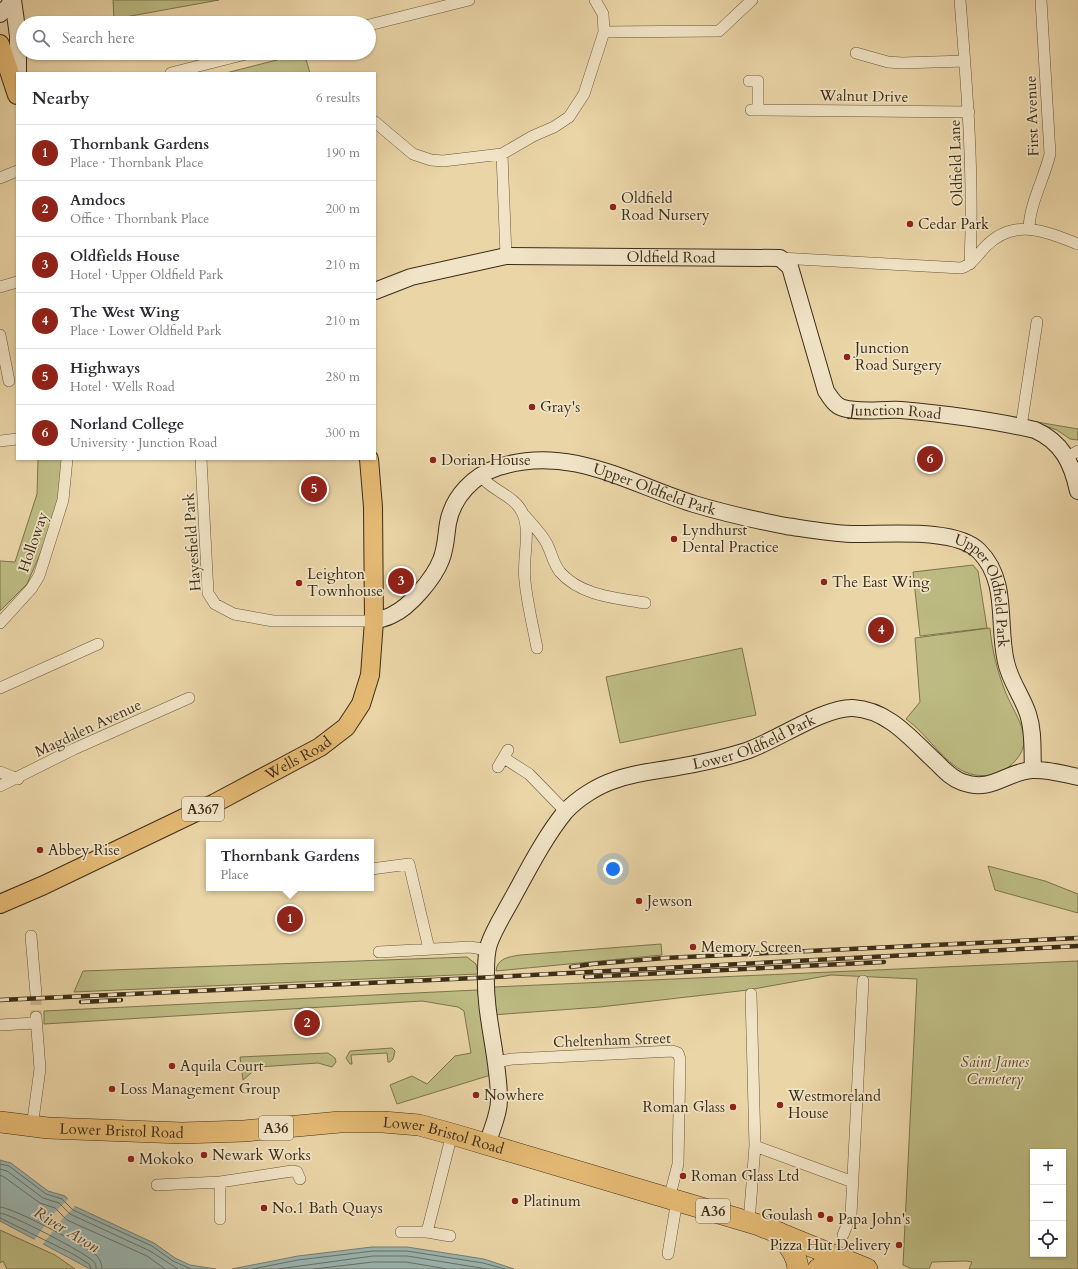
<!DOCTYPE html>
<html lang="en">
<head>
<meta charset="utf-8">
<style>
  body { margin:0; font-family:Cardo,serif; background:#f2f2f3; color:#2b2b33 }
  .controls { position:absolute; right:12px; bottom:12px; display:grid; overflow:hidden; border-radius:0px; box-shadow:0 1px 3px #0004 }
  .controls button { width:36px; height:36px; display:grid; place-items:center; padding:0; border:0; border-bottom:1px solid #e1e1e2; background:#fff; color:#2b2b33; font:20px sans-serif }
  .you { position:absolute; left:613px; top:869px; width:14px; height:14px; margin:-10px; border:3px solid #fff; border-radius:50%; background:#1a73e8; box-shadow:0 0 0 6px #1a73e833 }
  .badge { display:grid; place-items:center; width:26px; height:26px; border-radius:50%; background:#8f2418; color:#fff; font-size:13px; font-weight:700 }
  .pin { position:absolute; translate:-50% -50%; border:2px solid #fff; box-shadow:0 1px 4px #0006 }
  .popup { position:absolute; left:206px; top:839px; width:168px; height:52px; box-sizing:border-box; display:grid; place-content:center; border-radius:0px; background:#fff; filter:drop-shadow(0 1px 3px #0005); font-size:13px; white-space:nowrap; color:#7c7c81 }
  .popup b { font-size:15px; color:#2b2b33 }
  .popup::after { content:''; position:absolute; left:50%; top:100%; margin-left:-8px; border:8px solid transparent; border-top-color:#fff }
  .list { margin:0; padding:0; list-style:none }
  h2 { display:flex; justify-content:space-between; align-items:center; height:52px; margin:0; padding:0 16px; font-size:17px }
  h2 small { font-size:13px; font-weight:400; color:#7c7c81 }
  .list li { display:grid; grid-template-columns:26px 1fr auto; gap:12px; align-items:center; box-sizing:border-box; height:56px; padding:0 16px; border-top:1px solid #e1e1e2 }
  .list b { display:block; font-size:15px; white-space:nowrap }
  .list p { margin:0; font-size:13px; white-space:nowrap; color:#7c7c81 }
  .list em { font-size:13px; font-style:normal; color:#7c7c81 }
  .icon { flex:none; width:22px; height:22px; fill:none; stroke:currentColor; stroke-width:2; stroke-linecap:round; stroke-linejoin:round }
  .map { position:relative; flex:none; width:1078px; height:1269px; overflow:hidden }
  .search { position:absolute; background:#fff; box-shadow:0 1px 3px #0004; left:16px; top:16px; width:360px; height:44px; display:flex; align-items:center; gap:10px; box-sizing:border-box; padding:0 14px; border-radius:22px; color:#7c7c81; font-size:15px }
  .panel { position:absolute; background:#fff; box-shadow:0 1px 3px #0004; left:16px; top:72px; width:360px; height:388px; border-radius:0px }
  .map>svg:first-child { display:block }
  .green { fill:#bdbb83; stroke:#7c744e; fill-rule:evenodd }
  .water { fill:#9bb6b2; stroke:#757f74 }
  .pier { fill:#ead5a7 }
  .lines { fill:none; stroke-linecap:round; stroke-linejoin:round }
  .shore { stroke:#6c7265; stroke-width:1 }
  .street-tunnel { stroke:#c7b38a; stroke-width:11; stroke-dasharray:11 5.5; stroke-linecap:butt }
  .street-casing { stroke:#68573c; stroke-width:12 }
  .secondary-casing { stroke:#3c2d18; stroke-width:18 }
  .primary-casing { stroke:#3c2d18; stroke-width:20 }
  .highway-casing { stroke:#3c2d18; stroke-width:22 }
  .street { stroke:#f1e4c6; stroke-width:11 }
  .secondary { stroke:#f1e4c6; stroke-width:16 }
  .primary { stroke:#e5ba74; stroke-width:18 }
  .highway { stroke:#e5ba74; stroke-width:21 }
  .rail-casing { stroke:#3c2d18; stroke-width:4.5 }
  .rail { stroke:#f1e4c6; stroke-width:3; stroke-dasharray:9; stroke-linecap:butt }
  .poi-dot { fill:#8f2418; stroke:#f1e4c6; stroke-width:1.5 }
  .labels { text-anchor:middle; stroke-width:3.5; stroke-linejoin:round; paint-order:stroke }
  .shield { fill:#f1e4c6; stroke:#72644c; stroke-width:1 }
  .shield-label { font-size:14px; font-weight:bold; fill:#3c2d18 }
  .street-label { font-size:15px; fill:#3c2d18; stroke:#f1e4c6 }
  .poi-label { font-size:15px; fill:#3c2d18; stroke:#f1e4c6; text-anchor:start }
  .park-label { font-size:15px; font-style:italic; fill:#56492d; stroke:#f1e4c6 }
  .water-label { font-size:16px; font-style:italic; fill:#4f4837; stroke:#f1e4c6 }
</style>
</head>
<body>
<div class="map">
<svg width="1078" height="1269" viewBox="0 0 1078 1269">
  <rect width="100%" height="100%" fill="#ead5a7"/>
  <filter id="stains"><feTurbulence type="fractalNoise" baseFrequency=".005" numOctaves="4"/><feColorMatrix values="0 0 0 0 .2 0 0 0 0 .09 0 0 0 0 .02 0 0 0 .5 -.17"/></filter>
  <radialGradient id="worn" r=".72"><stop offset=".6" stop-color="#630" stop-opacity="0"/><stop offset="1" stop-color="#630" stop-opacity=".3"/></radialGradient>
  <!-- green -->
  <path class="green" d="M 113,0 L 219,0 L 114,19 Z
    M 304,53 L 310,73 L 226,73 Z
    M 1031,421 L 1078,429 L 1078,440 L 1070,439 L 1057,430 Z
    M 38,459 L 62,459 L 61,497 L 41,552 L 27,584 L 0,611 L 0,561 L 15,562 L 37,494 Z
    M 973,565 L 978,571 L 987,628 L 920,636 L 913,572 Z
    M 990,628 C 992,650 997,670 1005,691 C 1017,721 1042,745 1003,771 C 993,777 976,777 965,772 C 944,763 926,733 906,719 L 920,702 L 915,638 Z
    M 742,648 L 756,715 L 620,743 L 606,677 Z
    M 988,866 L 1045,881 L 1078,894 L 1078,913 L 995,890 Z
    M 661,944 L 662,955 L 496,971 C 497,958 509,957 520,955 Z
    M 467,957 L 476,964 L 478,974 L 74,992 L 83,971 Z
    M 1078,961 L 1078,1269 L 969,1269 L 972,1262 L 966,1261 L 932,1262 L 929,1269 L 912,1269 L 903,1265 L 917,979 L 831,975 L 748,990 L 600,1007 L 492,1015 L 494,987 ZM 1033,1152 L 1063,1152 L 1063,1254 L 1033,1254 Z
    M 477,990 L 483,1008 L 494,1074 L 397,1104 L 390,1085 L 412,1076 L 427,1084 L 455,1056 L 471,1053 L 464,1011 L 458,1007 L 422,1001 L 44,1024 L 44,1011 Z
    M 392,1048 L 395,1051 L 393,1059 L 390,1062 L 388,1062 L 387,1053 L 351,1055 L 352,1064 L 350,1064 L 346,1058 L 350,1051 Z
    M 328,1053 L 335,1058 L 336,1062 L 332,1067 L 318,1063 L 258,1067 L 243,1080 L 240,1057 Z
    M 0,1230 L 55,1255 L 75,1269 L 7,1269 L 3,1261 L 0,1263 Z"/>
  <!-- water -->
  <path class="water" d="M 0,1160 L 11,1163 L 48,1191 L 65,1196 L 74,1206 L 154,1243 L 175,1258 L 190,1265 L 216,1269 L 90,1269 L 0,1221 Z
    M 372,1247 L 407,1247 L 484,1259 L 514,1269 L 232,1269 L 298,1256 Z"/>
  <!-- pier -->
  <path class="pier" d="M 69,1198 L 76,1205 L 64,1217 L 42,1245 L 34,1240 L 56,1211 Z"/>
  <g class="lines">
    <!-- shore -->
    <path class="shore" d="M 0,1164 L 9,1166 L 46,1194 L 62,1199 L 73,1210 L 152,1246 L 173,1261 L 191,1269
      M 0,1169 L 7,1171 L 43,1198 L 59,1203 L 70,1214 L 150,1251 L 178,1269
      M 0,1175 L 4,1177 L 40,1203 L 55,1208 L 67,1220 L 147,1256 L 165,1269
      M 0,1207 C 12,1207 85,1246 96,1255 C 100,1259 102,1264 102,1269
      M 0,1213 C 11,1214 84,1252 93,1261 C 96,1263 96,1266 96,1269
      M 0,1218 L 73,1254 L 89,1264 L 91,1269
      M 252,1269 L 298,1260 L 373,1251 L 407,1251 L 483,1263 L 505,1269
      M 278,1269 L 373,1256 L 407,1256 L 487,1269
      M 314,1269 L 373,1262 L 406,1262 L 447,1269"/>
    <!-- street-tunnel -->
    <path class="street-tunnel" d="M 36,994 L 36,1017"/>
    <defs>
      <path id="street" d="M 960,0 C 967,88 974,175 970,264
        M 369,25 L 469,0
        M 604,32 L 719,31 L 752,0
        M 856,53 L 888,62 L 902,63 L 965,61
        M 171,73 L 250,53
        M 749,81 L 758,81 L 758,110
        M 751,110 L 969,112
        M 375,122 L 413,154 L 431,160 L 443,161 L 502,154 L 533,136 L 554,127 L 569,117 L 584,94 L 604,32 L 603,14 L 595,0
        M 502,154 L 506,256
        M 0,178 L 17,171
        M 1029,228 C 1030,203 1044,179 1050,154 L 1041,0
        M 780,258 L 961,268 C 972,265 978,254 986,246 C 1015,217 1046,232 1078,244
        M 0,287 L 17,282
        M 0,335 L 9,381
        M 1021,427 L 1037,322
        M 0,441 L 17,439
        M 1067,457 L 1078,451
        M 201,459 L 208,593 L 215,604 L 234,614 L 273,621 L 374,621
        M 480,475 C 491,491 515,495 523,514 C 531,534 522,560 525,581 C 527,603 533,626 537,648
        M 524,515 C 532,524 542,534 547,544 C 552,554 553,563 560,572 C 581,596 616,598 645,603
        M 0,623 L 31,589 L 39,576 L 63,500 L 67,459
        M 0,688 L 98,644
        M 504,758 L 529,774 L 566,812
        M 498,767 L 508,750
        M 0,772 L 18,779
        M 0,786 L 74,749 L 189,698
        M 371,869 L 409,864 L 429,949
        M 31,936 L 36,994
        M 379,952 L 470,947 L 488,950
        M 0,1025 L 35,1023
        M 496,1062 L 512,1059 L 672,1051 L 678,1053 L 680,1059 L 678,1164 L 669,1199
        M 32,1127 L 40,1069 L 36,1017
        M 755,1146 L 853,1182
        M 220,1182 L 220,1219
        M 157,1185 L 220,1182 L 292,1171 L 297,1172 L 300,1179
        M 749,1222 L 755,1146 L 751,994
        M 401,1232 L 427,1232 L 450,1236
        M 427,1232 L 452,1134
        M 843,1235 L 851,1215 L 863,981
        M 668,1254 L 677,1200"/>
      <g id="secondary">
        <path d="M 13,0 L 18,36 L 18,73"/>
        <path d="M 0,14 L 9,6 L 11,0"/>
        <path id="s1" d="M 375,291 L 411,277 L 506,256 L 780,258 L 790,267 L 826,391 C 830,397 835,406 843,408 C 860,413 882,409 901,410 C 945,414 992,420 1035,430 C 1062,442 1072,463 1078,491"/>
        <path id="s2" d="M 374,621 C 380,619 387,618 392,615 C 410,607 434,578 441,560 C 446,548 446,535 448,523 C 453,496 474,475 499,467 C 569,444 630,484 694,504 C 724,513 755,520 786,526 C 807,529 829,533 851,534 C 885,535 955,527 979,551 C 1009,581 997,624 1006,662 C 1010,681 1022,696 1028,714 C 1034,732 1032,751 1033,770"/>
        <path id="s3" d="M 487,1145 C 491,1130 499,1116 499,1100 C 499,1057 484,1015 486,972 C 486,963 486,953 489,944 C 494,929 504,914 512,899 C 528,870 544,838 565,812 C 578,798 597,786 615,780 C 636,772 657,771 678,767 C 701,763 724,758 746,751 C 776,741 824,707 853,708 C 889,710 912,740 936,762 C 944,770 951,778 962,782 C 992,793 1005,772 1032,770 C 1048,769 1063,774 1078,777"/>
      </g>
      <g id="primary">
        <path d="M 0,44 L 17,95"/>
        <path id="s4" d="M 0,904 L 44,885 L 215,803 L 320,747 L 346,727 L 361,704 L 370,675 L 374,621 L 373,507 L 369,459"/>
      </g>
      <g id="highway">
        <path id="s5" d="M 0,1122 L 48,1128 L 182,1133 L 244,1131 L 340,1122 L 383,1122 L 419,1125 L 452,1134 L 759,1225 L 867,1269"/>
        <path d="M 779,1233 C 788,1245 797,1254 798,1269"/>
        <path d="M 818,1269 L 831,1264 L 850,1263"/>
      </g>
    </defs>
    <!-- street casing -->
    <use href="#street" class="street-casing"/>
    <!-- secondary casing -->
    <use href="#secondary" class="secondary-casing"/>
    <!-- primary casing -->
    <use href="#primary" class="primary-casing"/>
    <!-- highway casing -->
    <use href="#highway" class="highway-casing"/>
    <!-- street -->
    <use href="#street" class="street"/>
    <!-- secondary -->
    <use href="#secondary" class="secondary"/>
    <!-- primary -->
    <use href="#primary" class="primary"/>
    <!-- highway -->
    <use href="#highway" class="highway"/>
    <defs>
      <path id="rail" d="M 571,967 L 592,964 L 665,958 L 1078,938
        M 585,977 L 884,962
        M 0,1000 L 475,978 L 1078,946
        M 81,1002 L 121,1000"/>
    </defs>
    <!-- rail casing -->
    <use href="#rail" class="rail-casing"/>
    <!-- rail -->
    <use href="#rail" class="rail"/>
  </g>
  <!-- markers -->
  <g class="poi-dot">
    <circle cx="613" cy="207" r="4"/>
    <circle cx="910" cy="224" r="4"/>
    <circle cx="847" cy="357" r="4"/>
    <circle cx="532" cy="407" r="4"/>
    <circle cx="433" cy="460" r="4"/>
    <circle cx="674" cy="539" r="4"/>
    <circle cx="824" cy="582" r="4"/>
    <circle cx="299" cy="583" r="4"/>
    <circle cx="40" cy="850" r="4"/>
    <circle cx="639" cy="901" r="4"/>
    <circle cx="693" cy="947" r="4"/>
    <circle cx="172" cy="1066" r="4"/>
    <circle cx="112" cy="1089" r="4"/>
    <circle cx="476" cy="1095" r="4"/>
    <circle cx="780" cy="1105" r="4"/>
    <circle cx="733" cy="1107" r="4"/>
    <circle cx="204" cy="1155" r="4"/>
    <circle cx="131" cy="1159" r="4"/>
    <circle cx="683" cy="1176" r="4"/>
    <circle cx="515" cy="1201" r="4"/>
    <circle cx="264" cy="1208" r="4"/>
    <circle cx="821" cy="1215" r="4"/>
    <circle cx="830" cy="1219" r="4"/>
    <circle cx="899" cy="1245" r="4"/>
  </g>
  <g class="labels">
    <!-- shield labels -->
    <g class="shield">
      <rect x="182" y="797" width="42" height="24" rx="3"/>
      <rect x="259" y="1116" width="34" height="24" rx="3"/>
      <rect x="696" y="1199" width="34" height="24" rx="3"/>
    </g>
    <g class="shield-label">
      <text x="203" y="814">A367</text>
      <text x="276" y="1133">A36</text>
      <text x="713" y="1216">A36</text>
    </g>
    <!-- street labels -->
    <g class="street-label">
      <text transform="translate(864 96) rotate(1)" y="5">Walnut Drive</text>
      <text transform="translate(1032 116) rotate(-92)" y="5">First Avenue</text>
      <text transform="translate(956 163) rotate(-92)" y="5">Oldfield Lane</text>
      <text dy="5" stroke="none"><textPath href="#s1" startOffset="301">Oldfield Road</textPath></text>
      <text dy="5" stroke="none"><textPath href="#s1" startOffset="630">Junction Road</textPath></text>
      <text dy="5" stroke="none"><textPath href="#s2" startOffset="372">Upper Oldfield Park</textPath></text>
      <text transform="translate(33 542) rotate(-71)" y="5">Holloway</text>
      <text transform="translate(192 542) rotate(-94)" y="5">Hayesfield Park</text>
      <text dy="5" stroke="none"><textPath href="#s2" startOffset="743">Upper Oldfield Park</textPath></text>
      <text transform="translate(88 728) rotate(-25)" y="5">Magdalen Avenue</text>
      <text dy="5" stroke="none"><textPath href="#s3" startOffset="561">Lower Oldfield Park</textPath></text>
      <text dy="5" stroke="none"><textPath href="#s4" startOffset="332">Wells Road</textPath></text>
      <text transform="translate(612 1040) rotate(-2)" y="5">Cheltenham Street</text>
      <text dy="5" stroke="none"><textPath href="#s5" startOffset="122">Lower Bristol Road</textPath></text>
      <text dy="5" stroke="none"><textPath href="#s5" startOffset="446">Lower Bristol Road</textPath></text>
    </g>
    <!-- poi labels -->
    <g class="poi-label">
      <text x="621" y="203">Oldfield<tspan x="621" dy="17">Road Nursery</tspan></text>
      <text x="918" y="229">Cedar Park</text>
      <text x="855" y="353">Junction<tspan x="855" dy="17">Road Surgery</tspan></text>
      <text x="540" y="412">Gray's</text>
      <text x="441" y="465">Dorian House</text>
      <text x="682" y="535">Lyndhurst<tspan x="682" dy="17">Dental Practice</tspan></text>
      <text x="307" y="579">Leighton<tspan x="307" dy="17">Townhouse</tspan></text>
      <text x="832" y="587">The East Wing</text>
      <text x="48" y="855">Abbey Rise</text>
      <text x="647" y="906">Jewson</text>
      <text x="701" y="952">Memory Screen</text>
      <text x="180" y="1071">Aquila Court</text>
      <text x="120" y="1094">Loss Management Group</text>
      <text x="484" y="1100">Nowhere</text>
      <text x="788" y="1101">Westmoreland<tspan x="788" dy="17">House</tspan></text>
      <text x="725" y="1112" text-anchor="end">Roman Glass</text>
      <text x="212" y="1160">Newark Works</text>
      <text x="139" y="1164">Mokoko</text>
      <text x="691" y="1181">Roman Glass Ltd</text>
      <text x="523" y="1206">Platinum</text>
      <text x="272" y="1213">No.1 Bath Quays</text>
      <text x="813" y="1220" text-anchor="end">Goulash</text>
      <text x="838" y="1224">Papa John's</text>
      <text x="891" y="1250" text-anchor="end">Pizza Hut Delivery</text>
    </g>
    <!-- park labels -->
    <g class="park-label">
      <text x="995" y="1067">Saint James<tspan x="995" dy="17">Cemetery</tspan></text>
    </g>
    <!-- water labels -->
    <g class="water-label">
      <text transform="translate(67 1229) rotate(31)" y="6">River Avon</text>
    </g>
  </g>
  <rect width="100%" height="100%" filter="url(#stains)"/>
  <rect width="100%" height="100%" fill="url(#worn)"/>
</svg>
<div class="controls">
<button>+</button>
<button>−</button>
<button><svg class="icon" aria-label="locate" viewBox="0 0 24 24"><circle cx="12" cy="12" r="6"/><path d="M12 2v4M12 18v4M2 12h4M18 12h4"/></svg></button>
</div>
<div class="you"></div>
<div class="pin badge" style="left:290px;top:919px">1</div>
<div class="popup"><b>Thornbank Gardens</b>Place</div>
<div class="pin badge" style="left:307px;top:1023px">2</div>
<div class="pin badge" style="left:401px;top:581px">3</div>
<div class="pin badge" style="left:881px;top:630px">4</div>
<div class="pin badge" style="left:314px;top:489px">5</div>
<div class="pin badge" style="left:930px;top:459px">6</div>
<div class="search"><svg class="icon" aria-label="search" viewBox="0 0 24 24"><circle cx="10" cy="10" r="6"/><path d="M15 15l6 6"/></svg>Search here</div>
<section class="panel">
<h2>Nearby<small>6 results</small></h2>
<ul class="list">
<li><span class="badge">1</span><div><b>Thornbank Gardens</b><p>Place · Thornbank Place</p></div><em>190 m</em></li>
<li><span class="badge">2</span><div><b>Amdocs</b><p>Office · Thornbank Place</p></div><em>200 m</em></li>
<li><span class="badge">3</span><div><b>Oldfields House</b><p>Hotel · Upper Oldfield Park</p></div><em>210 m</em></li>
<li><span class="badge">4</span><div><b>The West Wing</b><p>Place · Lower Oldfield Park</p></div><em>210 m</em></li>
<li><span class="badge">5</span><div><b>Highways</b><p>Hotel · Wells Road</p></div><em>280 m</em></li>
<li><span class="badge">6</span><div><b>Norland College</b><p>University · Junction Road</p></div><em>300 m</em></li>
</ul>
</section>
</div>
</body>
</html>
